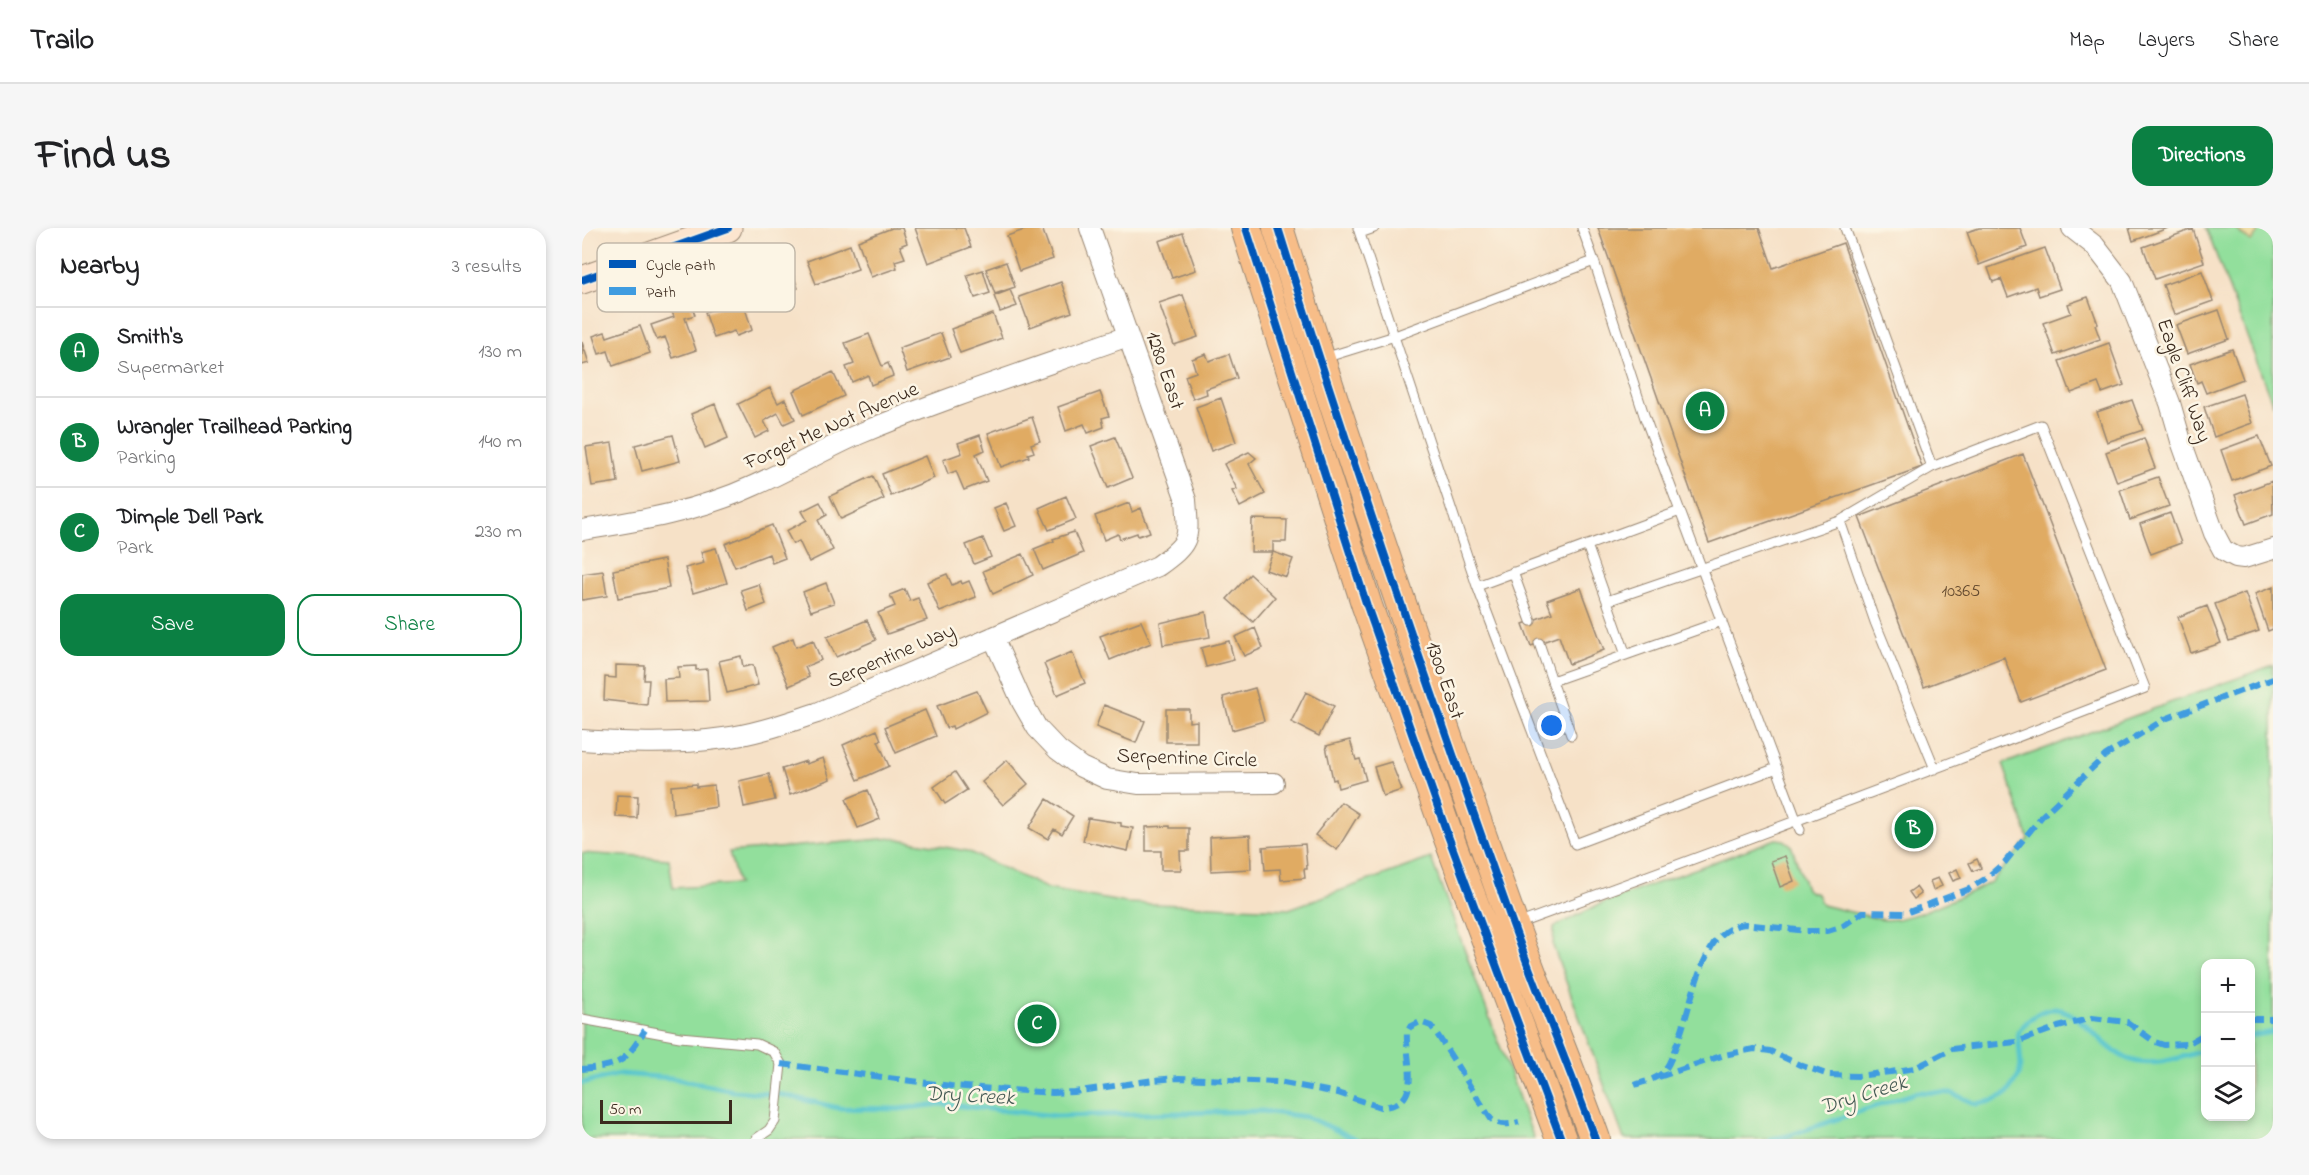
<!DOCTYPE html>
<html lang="en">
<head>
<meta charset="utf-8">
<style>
  body { margin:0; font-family:"Indie Flower",sans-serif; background:#f6f6f6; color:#202124 }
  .controls { position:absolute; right:18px; bottom:18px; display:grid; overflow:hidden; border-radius:12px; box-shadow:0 3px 9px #0003 }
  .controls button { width:54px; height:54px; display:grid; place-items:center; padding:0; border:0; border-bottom:2px solid #e0e0e0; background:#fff; color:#202124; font:30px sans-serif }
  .scale { position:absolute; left:18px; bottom:15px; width:132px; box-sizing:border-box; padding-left:6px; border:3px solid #3b2a1e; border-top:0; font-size:16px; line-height:21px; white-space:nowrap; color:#3b2a1e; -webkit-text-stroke:4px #fcf5e5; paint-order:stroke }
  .you { position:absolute; left:970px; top:498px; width:21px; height:21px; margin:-15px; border:4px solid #fff; border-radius:50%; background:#1a73e8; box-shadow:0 0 0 9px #1a73e833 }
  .badge { display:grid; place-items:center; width:39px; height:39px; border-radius:50%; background:#0b8043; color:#fff; font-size:20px; font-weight:700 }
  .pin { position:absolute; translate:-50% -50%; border:3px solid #fff; box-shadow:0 2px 6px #0006 }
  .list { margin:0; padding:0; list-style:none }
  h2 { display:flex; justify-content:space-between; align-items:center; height:78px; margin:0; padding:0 24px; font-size:26px }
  h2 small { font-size:20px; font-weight:400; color:#757577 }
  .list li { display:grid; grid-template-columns:39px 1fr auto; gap:18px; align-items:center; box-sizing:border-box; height:90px; padding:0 24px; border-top:2px solid #e0e0e0 }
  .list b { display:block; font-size:22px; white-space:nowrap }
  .list p { margin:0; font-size:20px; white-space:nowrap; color:#757577 }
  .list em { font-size:20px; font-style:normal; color:#757577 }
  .actions { display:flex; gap:12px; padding:18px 24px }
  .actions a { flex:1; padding:14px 0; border:2px solid #0b8043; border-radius:18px; text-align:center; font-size:21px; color:#0b8043 }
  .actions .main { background:#0b8043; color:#fff }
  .icon { flex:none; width:33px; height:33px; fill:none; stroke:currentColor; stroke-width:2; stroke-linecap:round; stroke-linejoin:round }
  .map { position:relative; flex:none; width:1691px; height:911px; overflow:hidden; border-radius:18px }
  header { display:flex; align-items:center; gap:36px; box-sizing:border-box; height:84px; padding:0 30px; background:#fff; border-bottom:2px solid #e0e0e0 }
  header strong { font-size:28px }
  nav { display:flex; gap:33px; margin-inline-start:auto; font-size:21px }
  .intro { display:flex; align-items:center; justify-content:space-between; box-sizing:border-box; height:144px; padding:0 36px }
  h1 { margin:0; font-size:42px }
  .button { padding:15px 27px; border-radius:18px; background:#0b8043; color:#fff; font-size:21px; font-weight:700 }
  main { display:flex; gap:36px; padding:0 36px }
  aside { flex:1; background:#fff; border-radius:18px; box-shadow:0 3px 9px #0003 }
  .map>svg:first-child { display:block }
  .green { fill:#92df9c; stroke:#66845d; stroke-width:1.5; fill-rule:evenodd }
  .sand { fill:#eeda9e; stroke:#94825e; stroke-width:1.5 }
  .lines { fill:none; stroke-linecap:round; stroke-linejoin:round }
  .stream { stroke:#58c6cd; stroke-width:5 }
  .building { fill:#e0ab63 }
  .lane-casing { stroke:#988672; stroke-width:11 }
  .street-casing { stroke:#988672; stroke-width:22 }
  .secondary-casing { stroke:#988672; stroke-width:29 }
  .primary-casing { stroke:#988672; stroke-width:32 }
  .lane { stroke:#fff; stroke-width:9 }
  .street { stroke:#fff; stroke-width:20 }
  .secondary { stroke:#fce5cf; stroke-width:27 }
  .primary { stroke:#f7bd88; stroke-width:30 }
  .quiet { stroke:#3f9ce0; stroke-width:6; stroke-dasharray:12 6; stroke-linecap:butt }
  .cycleway-casing { stroke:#fcf5e5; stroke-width:11 }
  .cycleway { stroke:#0057b8; stroke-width:8 }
  .labels { text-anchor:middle; stroke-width:5; stroke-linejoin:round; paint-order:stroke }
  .number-label { font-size:18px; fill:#644a2f }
  .street-label { font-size:21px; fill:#3b2a1e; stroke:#fcf5e5 }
  .water-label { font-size:22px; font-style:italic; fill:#445953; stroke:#fcf5e5 }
  .key { fill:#fcf5e5; stroke:#c2b8a9; stroke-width:1.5 }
  .key-label { font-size:16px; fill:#3b2a1e }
</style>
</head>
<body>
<header>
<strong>Trailo</strong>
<nav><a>Map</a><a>Layers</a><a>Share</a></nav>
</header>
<div class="intro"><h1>Find us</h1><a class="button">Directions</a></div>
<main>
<aside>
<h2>Nearby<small>3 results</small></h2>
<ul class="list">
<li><span class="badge">A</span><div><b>Smith's</b><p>Supermarket</p></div><em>130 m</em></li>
<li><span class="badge">B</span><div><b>Wrangler Trailhead Parking</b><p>Parking</p></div><em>140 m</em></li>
<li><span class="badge">C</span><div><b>Dimple Dell Park</b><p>Park</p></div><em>230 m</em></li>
</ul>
<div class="actions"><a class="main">Save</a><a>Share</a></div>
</aside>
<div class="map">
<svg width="1691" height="911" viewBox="0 0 1691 911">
  <rect width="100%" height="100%" fill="#fcf5e5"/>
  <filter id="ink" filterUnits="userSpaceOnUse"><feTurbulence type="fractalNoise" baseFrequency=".0167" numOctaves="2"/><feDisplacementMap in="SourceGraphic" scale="12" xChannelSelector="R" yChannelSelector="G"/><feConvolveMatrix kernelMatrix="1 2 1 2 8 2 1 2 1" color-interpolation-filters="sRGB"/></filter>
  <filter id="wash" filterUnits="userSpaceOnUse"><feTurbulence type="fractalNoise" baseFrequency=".008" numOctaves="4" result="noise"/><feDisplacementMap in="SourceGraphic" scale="24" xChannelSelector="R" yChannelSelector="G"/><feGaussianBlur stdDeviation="1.35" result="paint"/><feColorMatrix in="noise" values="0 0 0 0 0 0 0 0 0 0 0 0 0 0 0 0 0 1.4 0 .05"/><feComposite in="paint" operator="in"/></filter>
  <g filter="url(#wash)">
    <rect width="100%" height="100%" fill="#f6e1c7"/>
    <!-- green -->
    <path class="green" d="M 1624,0 L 1653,0 L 1660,7 L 1677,2 L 1676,0 L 1691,0 L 1691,177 Z
      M 1691,437 L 1691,911 L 1042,911 L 971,718 L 972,699 L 1018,676 L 1194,611 L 1202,612 L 1209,617 L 1224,661 L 1228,664 L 1235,666 L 1240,677 L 1302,692 L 1316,691 L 1338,685 L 1396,661 L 1409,654 L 1447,611 L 1421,536 ZM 1624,736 L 1668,736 L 1668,888 L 1624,888 Z
      M 311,610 L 385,623 L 466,661 L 545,675 L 707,681 L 849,630 L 952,911 L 0,911 L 0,625 L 87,631 L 91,660 L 156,656 L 147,624 Z"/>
    <!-- sand -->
    <path class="sand" d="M 1653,0 L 1676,0 L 1677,3 L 1669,14 Z"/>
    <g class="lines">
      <!-- stream -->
      <path class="stream" d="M 1668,808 L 1691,804
        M 0,855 L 38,846 L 89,850 L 152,863 L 202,867 L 256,880 L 317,881 L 359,876 L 474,888 L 680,883 L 725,889 L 774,911
        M 1189,911 L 1205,908 L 1336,864 L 1369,865 L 1394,876 L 1410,873 L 1425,866 L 1437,847 L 1439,837 L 1436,804 C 1483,746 1506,814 1546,831 C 1570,841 1601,829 1624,822"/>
    </g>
    <g id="blocks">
      <!-- building -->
      <path class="building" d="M 310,0 L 320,0 L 325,15 L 318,18 L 323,30 L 313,33 L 315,40 L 289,49 L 276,13 Z
        M 333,0 L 382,0 L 389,19 L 346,35 Z
        M 448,0 L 460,0 L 471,31 L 437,43 L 425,8 Z
        M 1016,0 L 1177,0 L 1191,40 L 1261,15 L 1340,239 L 1127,315 Z
        M 1397,0 L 1438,0 L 1445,19 L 1397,37 L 1385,4 Z
        M 1547,0 L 1586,0 L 1551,13 Z
        M 1611,1 L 1622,34 L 1573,51 L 1561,19 Z
        M 601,5 L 614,42 L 590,50 L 577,13 Z
        M 268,17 L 276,41 L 234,56 L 225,33 Z
        M 1463,20 L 1478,61 L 1457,68 L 1454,59 L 1426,69 L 1419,51 L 1411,54 L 1406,40 Z
        M 424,34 L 433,59 L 413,66 L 404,41 Z
        M 207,36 L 216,60 L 179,74 L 170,49 Z
        M 401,42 L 408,65 L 393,70 L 385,47 Z
        M 1620,43 L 1631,73 L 1592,87 L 1581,57 Z
        M 479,54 L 490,84 L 448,99 L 437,69 Z
        M 428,62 L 435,78 L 418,84 L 412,68 Z
        M 601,67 L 616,109 L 592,117 L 577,75 Z
        M 1506,69 L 1516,96 L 1513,97 L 1518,111 L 1473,127 L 1461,95 L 1489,85 L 1486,76 Z
        M 107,71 L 113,87 L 103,90 L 114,122 L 91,130 L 83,109 L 75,112 L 69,97 L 92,89 L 88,78 Z
        M 160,71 L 170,102 L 154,108 L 152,103 L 132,110 L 123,84 Z
        M 1637,82 L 1647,111 L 1605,126 L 1594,97 Z
        M 411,86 L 420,110 L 378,125 L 369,101 Z
        M 58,98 L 68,125 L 31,138 L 26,123 L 17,126 L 11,108 L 23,104 L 25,109 Z
        M 359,105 L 368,129 L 325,144 L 317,120 Z
        M 287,106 L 300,138 L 306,135 L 311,148 L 289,157 L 286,147 L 270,154 L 264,139 L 272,136 L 263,115 Z
        M 0,114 L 7,135 L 0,137 Z
        M 1527,115 L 1542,157 L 1520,165 L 1516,155 L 1489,165 L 1477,133 Z
        M 1650,121 L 1661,151 L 1624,165 L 1619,153 L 1615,155 L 1608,136 Z
        M 624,126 L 627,133 L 647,126 L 655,150 L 624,161 L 625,166 L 611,171 L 603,148 L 614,144 L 610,131 Z
        M 251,144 L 262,168 L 221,187 L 211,163 Z
        M 188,160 L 196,175 L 203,171 L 213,191 L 202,196 L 196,185 L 182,193 L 187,203 L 173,210 L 156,176 Z
        M 518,164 L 527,188 L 520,190 L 522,199 L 506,205 L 502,196 L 484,203 L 476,179 Z
        M 1660,166 L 1670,195 L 1632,209 L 1622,179 Z
        M 639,170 L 654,214 L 629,223 L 614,179 Z
        M 1550,172 L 1561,202 L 1525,214 L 1515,184 Z
        M 133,176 L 146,210 L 123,220 L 109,186 Z
        M 450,189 L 458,213 L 449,216 L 452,224 L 446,226 L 447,229 L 419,239 L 406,205 Z
        M 91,207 L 98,233 L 60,243 L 53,217 Z
        M 398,207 L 403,222 L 394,226 L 405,253 L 382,262 L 374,243 L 366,246 L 361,232 L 380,225 L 376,215 Z
        M 1677,208 L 1689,238 L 1650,253 L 1639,222 Z
        M 533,209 L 550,250 L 526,260 L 509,218 Z
        M 1562,210 L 1573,240 L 1535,254 L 1524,224 Z
        M 30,215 L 36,254 L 10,258 L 4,219 Z
        M 667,224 L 674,230 L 667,236 L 683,266 L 658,279 L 650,263 L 655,261 L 642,236 Z
        M 1441,226 L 1524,442 L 1439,474 L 1422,429 L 1342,459 L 1277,289 Z
        M 343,228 L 352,250 L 309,268 L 300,246 Z
        M 291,248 L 302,271 L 259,291 L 248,268 Z
        M 1576,249 L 1587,278 L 1548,292 L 1538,262 Z
        M 1690,253 L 1691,286 L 1664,296 L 1653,267 Z
        M 484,268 L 494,291 L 467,302 L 457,280 Z
        M 238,274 L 245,287 L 236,292 L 251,322 L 227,334 L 217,313 L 211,316 L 204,303 L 225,292 L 220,283 Z
        M 424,275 L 434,298 L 422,303 L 412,280 Z
        M 547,275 L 550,284 L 559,280 L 568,304 L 556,308 L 555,305 L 538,311 L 536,306 L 522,312 L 513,288 Z
        M 1588,285 L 1599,315 L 1569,326 L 1558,296 Z
        M 670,291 L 705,292 L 704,314 L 691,314 L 691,324 L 711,331 L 704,349 L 684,342 L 691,324 L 669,324 Z
        M 190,297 L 203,330 L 190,335 L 187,326 L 153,339 L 143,316 Z
        M 492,304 L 501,325 L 461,342 L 452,321 L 472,313 L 471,311 Z
        M 401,310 L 409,329 L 392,336 L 384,317 Z
        M 134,320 L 145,355 L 111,365 L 103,340 L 122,335 L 119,324 Z
        M 441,326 L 451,347 L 411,366 L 401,343 Z
        M 82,332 L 87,360 L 36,370 L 31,342 Z
        M 21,343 L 25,368 L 0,372 L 0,346 Z
        M 365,346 L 370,357 L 379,353 L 380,356 L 387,353 L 394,369 L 358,384 L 345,354 Z
        M 668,346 L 693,369 L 671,394 L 645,371 Z
        M 244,355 L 252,375 L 229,383 L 221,364 Z
        M 177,356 L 184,376 L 166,383 L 159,362 Z
        M 1691,359 L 1691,401 L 1686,403 L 1673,366 Z
        M 999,360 L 1022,422 L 987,436 L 977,408 L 949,418 L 941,396 L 970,385 L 965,372 Z
        M 323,361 L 328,373 L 336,370 L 345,392 L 305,406 L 296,385 L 313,378 L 308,367 Z
        M 1663,365 L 1677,403 L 1647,413 L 1633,376 Z
        M 1625,378 L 1639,415 L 1609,425 L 1596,389 Z
        M 624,384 L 628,409 L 581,417 L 578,395 Z
        M 285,392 L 294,412 L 254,429 L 245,409 Z
        M 559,393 L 569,415 L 528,432 L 518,408 Z
        M 673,400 L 681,420 L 662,428 L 653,409 Z
        M 211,410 L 214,419 L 231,412 L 239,432 L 223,439 L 227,449 L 207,458 L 190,419 Z
        M 647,413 L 652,432 L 624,439 L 619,420 Z
        M 490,424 L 503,455 L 475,467 L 462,436 Z
        M 159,428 L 161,439 L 171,437 L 176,457 L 145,465 L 137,433 Z
        M 34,437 L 63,438 L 62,452 L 67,452 L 65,477 L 22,472 L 23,449 L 34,450 Z
        M 114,438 L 114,442 L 125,441 L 127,473 L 83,474 L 82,451 L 97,450 L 96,439 Z
        M 673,460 L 682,493 L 650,502 L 641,469 Z
        M 395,463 L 405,484 L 371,501 L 370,498 L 364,500 L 355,478 Z
        M 724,464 L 752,478 L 737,508 L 709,494 Z
        M 522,477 L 563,493 L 554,515 L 514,499 Z
        M 584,481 L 607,481 L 607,494 L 615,493 L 615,514 L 584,514 Z
        M 343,482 L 354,508 L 314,525 L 303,499 Z
        M 295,502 L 299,512 L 296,513 L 307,538 L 276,552 L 261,517 Z
        M 768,512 L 774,532 L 778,531 L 784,552 L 756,560 L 754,551 L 751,552 L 744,518 Z
        M 241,530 L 248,551 L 208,567 L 200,541 L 224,533 L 224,536 Z
        M 425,532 L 446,556 L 421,577 L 400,554 Z
        M 809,534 L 820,562 L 801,568 L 792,539 Z
        M 373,544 L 385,562 L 363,576 L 352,559 Z
        M 187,546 L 193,572 L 162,579 L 157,553 Z
        M 114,556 L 114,559 L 132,557 L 134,579 L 91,586 L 89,558 Z
        M 286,562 L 298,591 L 276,600 L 264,571 Z
        M 35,567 L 56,568 L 55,590 L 34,589 Z
        M 465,571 L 491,588 L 480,606 L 472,601 L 466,611 L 447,600 Z
        M 759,574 L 777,586 L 755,622 L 733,607 Z
        M 506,590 L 539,595 L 539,598 L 551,600 L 546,623 L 501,613 Z
        M 588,598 L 588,600 L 607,600 L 607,623 L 598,623 L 599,642 L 579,642 L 579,623 L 564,623 L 564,599 Z
        M 668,607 L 669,641 L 629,643 L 628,609 Z
        M 723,616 L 725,641 L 722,641 L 723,650 L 699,652 L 698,641 L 683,642 L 681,619 Z
        M 1203,628 L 1212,653 L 1198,659 L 1189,633 Z
        M 1395,631 L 1399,640 L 1391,643 L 1387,635 Z
        M 1375,641 L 1379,650 L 1371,653 L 1367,645 Z
        M 1356,650 L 1360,658 L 1351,662 L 1348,653 Z
        M 1334,659 L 1339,666 L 1332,671 L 1327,664 Z"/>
    </g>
  </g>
  <g filter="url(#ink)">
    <use href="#blocks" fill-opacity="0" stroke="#988672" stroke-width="1.5"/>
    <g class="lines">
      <defs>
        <path id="lane" d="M 776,0 L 895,358 L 1098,283
          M 1263,0 L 1350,239
          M 778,5 L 792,0
          M 1012,33 L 1063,190 L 1218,602
          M 742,130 L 813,108 L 1012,33 L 1000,0
          M 1005,317 L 1025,373 L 1258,293
          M 931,344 L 949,393
          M 895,358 L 993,616 L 1195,540
          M 1025,373 L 1044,427
          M 957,415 L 970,453
          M 989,507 L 970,453 L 1140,393
          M 935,696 C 1145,619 1354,541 1563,460 L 1459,197 L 1350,239 L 1258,293 L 1293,394 L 1353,541
          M 0,791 L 98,809 L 175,816 L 192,824 L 199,836 L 193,893 L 187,902 L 174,911"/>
        <path id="street" d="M 1490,0 L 1513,18 L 1540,53 L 1588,175 L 1599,213 L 1632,305 L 1641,322 L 1654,329 L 1662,330 L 1691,321
          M 0,302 C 58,293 117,283 171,258 C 207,242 241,222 277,206 C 365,169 456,140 546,108
          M 411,409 L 440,474 L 455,500 L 476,522 L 499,539 L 525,551 L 556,556 L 692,555
          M 0,512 C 48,515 94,517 142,510 C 174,506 204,495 235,485 L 576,338 C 609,314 607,312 604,272 L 508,0"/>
        <path id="secondary" d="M 0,52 L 146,0"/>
        <path id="primary" d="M 664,0 L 785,378 L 865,605 L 979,911
          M 696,0 C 769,233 848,464 930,694 C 956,767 987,838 1013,911"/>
      </defs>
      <!-- lane casing -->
      <use href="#lane" class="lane-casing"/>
      <!-- street casing -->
      <use href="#street" class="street-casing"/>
      <!-- secondary casing -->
      <use href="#secondary" class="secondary-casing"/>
      <!-- primary casing -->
      <use href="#primary" class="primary-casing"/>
      <!-- lane -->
      <use href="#lane" class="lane"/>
      <!-- street -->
      <use href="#street" class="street"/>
      <!-- secondary -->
      <use href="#secondary" class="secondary"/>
      <!-- primary -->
      <use href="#primary" class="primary"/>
      <!-- quiet -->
      <path class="quiet" d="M 1668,791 L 1691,791
        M 199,836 L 369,858 L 471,865 L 492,864 L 572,852 L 597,850 L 696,854 L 756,865 L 798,879 C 843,878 823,834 825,804 L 828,799 L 838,794 L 849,798 L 855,806 L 909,891 C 918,898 925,897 937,894
        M 0,841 C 40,837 41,836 63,802
        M 1077,849 L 1142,827 L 1172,821 L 1188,823 L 1218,837 L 1247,847 L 1275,848 L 1309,844 L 1333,840 L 1370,821 L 1435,814 L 1476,799 L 1510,790 L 1545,794 L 1573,814 L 1582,817 L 1605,816 L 1624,805
        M 1053,857 C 1061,854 1072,852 1079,846 C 1087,839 1090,828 1094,818 C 1107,786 1112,748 1130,718 C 1137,706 1150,697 1163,696 L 1224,703 L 1246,703 L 1261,698 L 1281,684 L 1324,685 L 1387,661 L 1403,651 L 1423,634 L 1461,587 L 1524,527 L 1583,491 L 1691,451"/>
      <defs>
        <path id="cycleway" d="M 664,0 L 785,378 L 865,605 L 979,911
          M 696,0 C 769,233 848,464 930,694 C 956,767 987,838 1013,911
          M 0,52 L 146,0"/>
      </defs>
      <!-- cycleway casing -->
      <use href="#cycleway" class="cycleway-casing"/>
      <!-- cycleway -->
      <use href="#cycleway" class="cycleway"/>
    </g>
  </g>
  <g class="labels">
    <!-- number labels -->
    <g class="number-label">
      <text x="1379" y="368">10365</text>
    </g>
    <!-- street labels -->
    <g class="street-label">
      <text transform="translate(584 142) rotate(71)" y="7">1280 East</text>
      <text transform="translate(1603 152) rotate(71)" y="7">Eagle Cliff Way</text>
      <text transform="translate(249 197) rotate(-24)" y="7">Forget Me Not Avenue</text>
      <text transform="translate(309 427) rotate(-23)" y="7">Serpentine Way</text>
      <text transform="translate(864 452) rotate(71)" y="7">1300 East</text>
      <text transform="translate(605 529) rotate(2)" y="7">Serpentine Circle</text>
    </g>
    <!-- water labels -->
    <g class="water-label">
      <text transform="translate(1281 865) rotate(-17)" y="8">Dry Creek</text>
      <text transform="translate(388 866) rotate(3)" y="8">Dry Creek</text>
    </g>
  </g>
  <!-- legend -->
  <rect x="15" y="15" width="198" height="69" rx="9" class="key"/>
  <rect x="27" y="32" width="27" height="8" fill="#0057b8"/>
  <rect x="27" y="59" width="27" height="8" fill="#3f9ce0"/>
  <g class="key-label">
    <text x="64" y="42">Cycle path</text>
    <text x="64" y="69">Path</text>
  </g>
</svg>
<div class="controls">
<button>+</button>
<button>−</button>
<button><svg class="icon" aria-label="layers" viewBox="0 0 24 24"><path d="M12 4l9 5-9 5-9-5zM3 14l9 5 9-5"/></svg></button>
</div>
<div class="scale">50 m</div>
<div class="you"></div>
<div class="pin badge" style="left:1123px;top:183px">A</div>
<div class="pin badge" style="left:1332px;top:601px">B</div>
<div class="pin badge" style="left:455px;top:796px">C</div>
</div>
</main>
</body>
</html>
